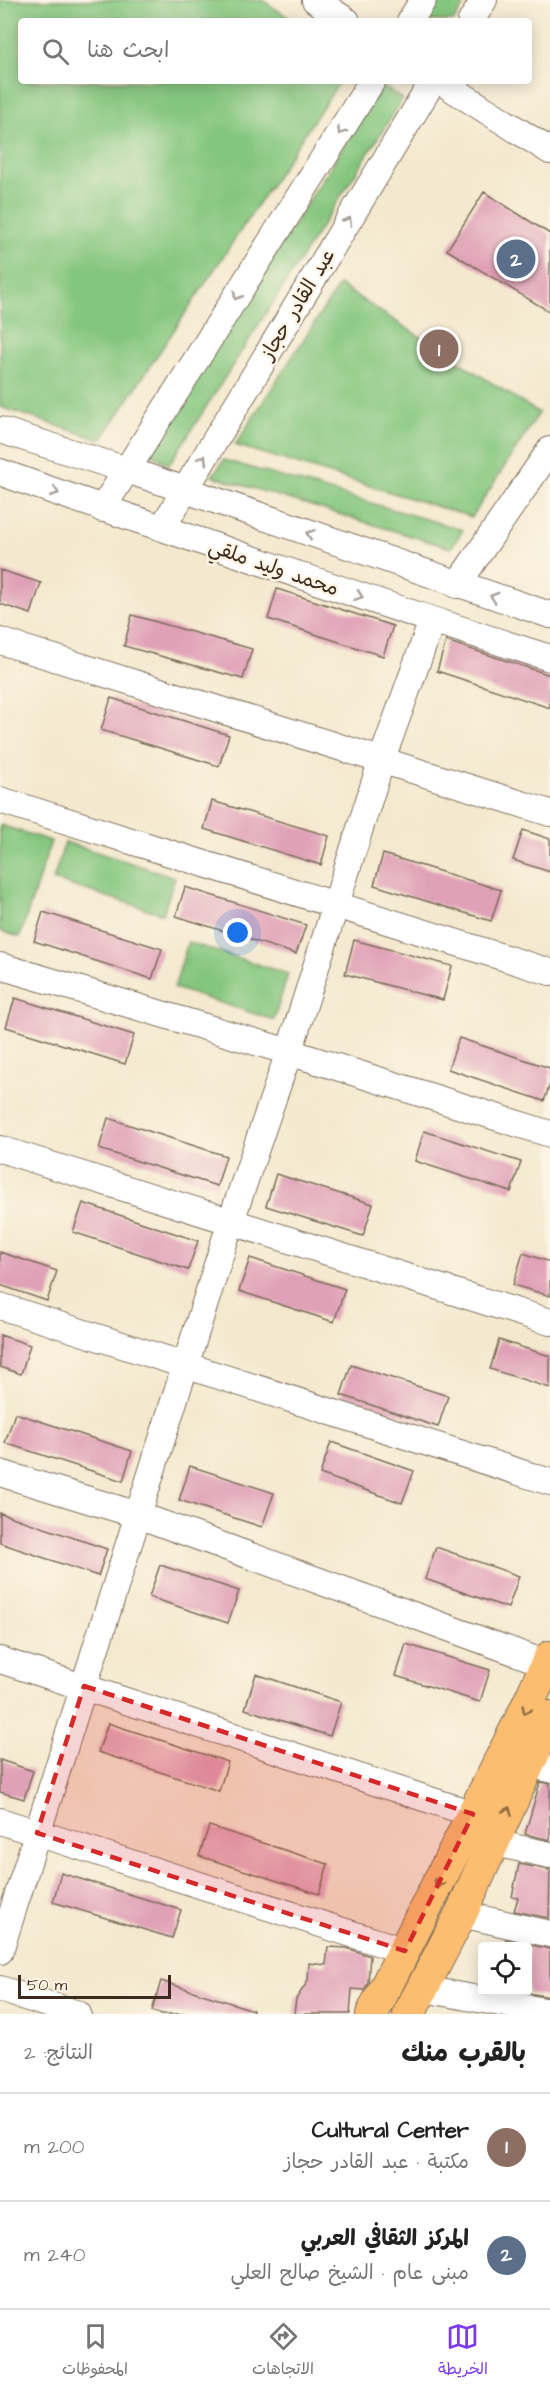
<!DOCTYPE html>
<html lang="ar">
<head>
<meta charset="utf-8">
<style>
  body { margin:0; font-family:"Architects Daughter","Playpen Sans Arabic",sans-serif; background:#f2f2f2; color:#222; direction:rtl }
  .controls { position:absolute; right:18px; bottom:18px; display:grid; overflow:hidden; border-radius:6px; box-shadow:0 3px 15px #0003 }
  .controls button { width:54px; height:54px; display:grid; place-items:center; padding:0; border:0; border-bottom:2px solid #e0e0e0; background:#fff; color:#222; font:30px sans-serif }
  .scale { position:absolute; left:18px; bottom:15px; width:153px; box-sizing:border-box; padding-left:6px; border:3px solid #3b2a1e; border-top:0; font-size:16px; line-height:21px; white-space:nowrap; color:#3b2a1e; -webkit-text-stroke:4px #fcf5e5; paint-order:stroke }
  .you { position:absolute; left:238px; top:933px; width:21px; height:21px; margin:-15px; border:4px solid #fff; border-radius:50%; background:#1a73e8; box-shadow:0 0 0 9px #1a73e833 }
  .badge { display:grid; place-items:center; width:39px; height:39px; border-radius:50%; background:#7c3aed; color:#fff; font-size:20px; font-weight:700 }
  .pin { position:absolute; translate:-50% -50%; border:3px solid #fff; box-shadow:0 2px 6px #0006 }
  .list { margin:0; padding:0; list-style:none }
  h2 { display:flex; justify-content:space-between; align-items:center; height:78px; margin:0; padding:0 24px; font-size:26px }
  h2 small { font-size:20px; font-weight:400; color:#767676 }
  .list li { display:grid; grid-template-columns:39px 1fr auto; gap:18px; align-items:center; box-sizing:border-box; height:108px; padding:0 24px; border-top:2px solid #e0e0e0 }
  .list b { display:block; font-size:22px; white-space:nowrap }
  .list p { margin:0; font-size:20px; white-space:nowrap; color:#767676 }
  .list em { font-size:20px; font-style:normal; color:#767676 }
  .icon { flex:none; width:33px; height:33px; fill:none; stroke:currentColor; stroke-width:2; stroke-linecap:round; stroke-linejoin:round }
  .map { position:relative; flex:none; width:550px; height:2014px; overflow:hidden; direction:ltr }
  .search { position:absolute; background:#fff; box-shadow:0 3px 15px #0003; left:18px; right:18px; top:18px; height:66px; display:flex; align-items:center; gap:15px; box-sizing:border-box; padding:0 21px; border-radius:6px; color:#767676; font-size:22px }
  .sheet { height:294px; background:#fff }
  nav { display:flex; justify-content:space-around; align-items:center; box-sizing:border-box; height:84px; border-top:2px solid #e0e0e0; background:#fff; font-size:16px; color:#767676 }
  nav a { display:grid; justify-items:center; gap:3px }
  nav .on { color:#7c3aed }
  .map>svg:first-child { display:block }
  .green { fill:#84c67e; stroke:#60784e; stroke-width:1.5 }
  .building { fill:#e0a1b7 }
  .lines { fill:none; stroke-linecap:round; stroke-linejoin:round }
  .minor-casing { stroke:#7c6d5c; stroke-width:28 }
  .major-casing { stroke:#7c6d5c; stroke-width:34 }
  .minor { stroke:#fff; stroke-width:26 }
  .major { stroke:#fcbd6f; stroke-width:32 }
  .oneway { stroke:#a79f9a }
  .oneway2 { stroke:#926c42 }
  .marked { fill:#d62828; fill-opacity:0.2; stroke:#d62828; stroke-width:4.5; stroke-dasharray:12 8; stroke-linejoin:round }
  .labels { text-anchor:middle; stroke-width:5; stroke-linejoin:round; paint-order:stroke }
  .street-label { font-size:20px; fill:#3b2a1e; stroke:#fcf5e5 }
</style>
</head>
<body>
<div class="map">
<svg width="550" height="2014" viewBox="0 0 550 2014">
  <rect width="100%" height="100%" fill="#fcf5e5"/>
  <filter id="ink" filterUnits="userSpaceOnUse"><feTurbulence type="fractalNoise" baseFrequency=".0167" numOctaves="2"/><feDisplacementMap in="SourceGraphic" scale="12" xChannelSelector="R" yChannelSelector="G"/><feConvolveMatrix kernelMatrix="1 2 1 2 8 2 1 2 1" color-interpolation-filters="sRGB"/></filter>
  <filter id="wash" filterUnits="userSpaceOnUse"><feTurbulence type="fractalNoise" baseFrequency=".008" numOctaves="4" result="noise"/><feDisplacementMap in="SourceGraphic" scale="24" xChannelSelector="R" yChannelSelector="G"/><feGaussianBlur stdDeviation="1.35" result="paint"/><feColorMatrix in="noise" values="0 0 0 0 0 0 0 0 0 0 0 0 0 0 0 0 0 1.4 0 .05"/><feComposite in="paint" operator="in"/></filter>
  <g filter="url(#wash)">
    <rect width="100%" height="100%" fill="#f4e9cf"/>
    <!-- green -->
    <path class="green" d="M 0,0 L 262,0 L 294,21 L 21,21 L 21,81 L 340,81 L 101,440 L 0,407 Z
      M 439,0 L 467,0 L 454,21 L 425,21 Z
      M 382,86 L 403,99 L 169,465 L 149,452 Z
      M 339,285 L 539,413 L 472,517 L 235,445 Z
      M 224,460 L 463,530 L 451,548 L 212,476 Z
      M 0,825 L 51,841 L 20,937 L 0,931 Z
      M 65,842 L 175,877 L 163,914 L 53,880 Z
      M 188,942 L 288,974 L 274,1020 L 174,988 Z"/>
    <g id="blocks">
      <!-- building -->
      <path class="building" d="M 484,192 L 550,234 L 550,312 L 447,250 Z
        M 0,570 L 41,583 L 31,614 L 0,604 Z
        M 277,589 L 393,626 L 383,656 L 268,619 Z
        M 132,615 L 252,649 L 243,679 L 124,646 Z
        M 446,641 L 550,675 L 550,708 L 437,671 Z
        M 111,698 L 229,735 L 219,766 L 101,730 Z
        M 212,801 L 329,836 L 321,865 L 204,829 Z
        M 523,830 L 550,839 L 550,872 L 513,860 Z
        M 383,854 L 501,890 L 491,921 L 374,885 Z
        M 185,887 L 306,925 L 296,954 L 176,916 Z
        M 43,912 L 162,949 L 152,979 L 34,941 Z
        M 354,940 L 452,966 L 443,1000 L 345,974 Z
        M 15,998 L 134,1035 L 125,1064 L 6,1027 Z
        M 459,1038 L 550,1068 L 550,1084 L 544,1101 L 448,1069 Z
        M 108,1118 L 226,1156 L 217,1186 L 99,1149 Z
        M 424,1131 L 521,1162 L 511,1192 L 415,1161 Z
        M 276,1174 L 373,1204 L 363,1236 L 266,1206 Z
        M 83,1203 L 198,1241 L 188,1270 L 73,1232 Z
        M 0,1252 L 57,1271 L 47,1301 L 0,1285 Z
        M 523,1253 L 550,1262 L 550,1296 L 513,1285 Z
        M 250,1258 L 345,1289 L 334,1322 L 239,1291 Z
        M 0,1335 L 30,1345 L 21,1374 L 0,1367 Z
        M 499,1340 L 550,1356 L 550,1388 L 490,1369 Z
        M 351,1365 L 448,1396 L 438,1427 L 341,1395 Z
        M 15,1413 L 132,1451 L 123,1481 L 5,1443 Z
        M 331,1442 L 414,1471 L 402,1503 L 320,1474 Z
        M 190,1466 L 274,1493 L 262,1527 L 179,1500 Z
        M 0,1513 L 107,1549 L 98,1576 L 0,1543 Z
        M 436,1547 L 519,1576 L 508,1608 L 425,1579 Z
        M 160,1565 L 239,1591 L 228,1623 L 149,1597 Z
        M 406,1644 L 490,1670 L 480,1702 L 396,1676 Z
        M 256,1674 L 341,1702 L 330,1736 L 245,1709 Z
        M 108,1723 L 228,1762 L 219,1791 L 98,1752 Z
        M 0,1760 L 33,1771 L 24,1799 L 0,1792 Z
        M 540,1782 L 550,1784 L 550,1840 L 525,1834 Z
        M 209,1826 L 328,1864 L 319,1894 L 199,1856 Z
        M 519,1864 L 550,1870 L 549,1918 L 514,1911 L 518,1898 L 512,1897 Z
        M 61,1873 L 181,1910 L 172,1938 L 53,1902 Z
        M 506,1939 L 550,1949 L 550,1997 L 528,1993 L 528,1947 L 504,1947 Z
        M 328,1947 L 347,1948 L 370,1956 L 368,1982 L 364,1990 L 352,1989 L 350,2014 L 294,2014 L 296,1999 L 308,1981 L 309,1963 L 326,1965 Z
        M 161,1981 L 253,2010 L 252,2014 L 162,2014 L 152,2011 Z"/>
    </g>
  </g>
  <g filter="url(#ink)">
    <use href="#blocks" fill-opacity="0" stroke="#7c6d5c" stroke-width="1.5"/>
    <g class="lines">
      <defs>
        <path id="minor" d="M 315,0 L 347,21
          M 410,21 L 423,0
          M 471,21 L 484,0
          M 440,81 L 550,151
          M 0,430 L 127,470 L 550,615
          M 0,472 C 65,496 131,517 197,540 C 314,580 431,621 550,658
          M 102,509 L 372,81
          M 162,528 L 433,81
          M 457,585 L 550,450
          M 0,641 L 550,813
          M 0,800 L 550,972
          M 0,966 L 289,1052 L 550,1134
          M 0,1149 L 550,1322
          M 0,1306 L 550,1482
          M 0,1473 L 138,1515 L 550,1665
          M 0,1660 L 473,1814
          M 529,1765 L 550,1769
          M 0,1821 L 405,1951
          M 494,1843 L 550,1855
          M 461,1914 L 550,1934
          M 0,1951 L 231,1221 L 289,1052 L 382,759 L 432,621
          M 0,1989 L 78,2014
          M 423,1989 L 550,2012"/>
        <path id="major" d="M 372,2014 L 522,1717 L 550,1657
          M 409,2014 L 461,1914 L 550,1717"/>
      </defs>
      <!-- minor casing -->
      <use href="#minor" class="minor-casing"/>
      <!-- major casing -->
      <use href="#major" class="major-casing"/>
      <!-- minor -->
      <use href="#minor" class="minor"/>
      <!-- major -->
      <use href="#major" class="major"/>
    </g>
    <!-- one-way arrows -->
    <defs><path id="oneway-chevron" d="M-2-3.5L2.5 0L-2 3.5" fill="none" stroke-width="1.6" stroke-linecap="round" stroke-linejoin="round" transform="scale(1.5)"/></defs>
    <g class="oneway">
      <use href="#oneway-chevron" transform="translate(341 131) rotate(122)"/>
      <use href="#oneway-chevron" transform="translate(348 221) rotate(-59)"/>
      <use href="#oneway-chevron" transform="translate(237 296) rotate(122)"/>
      <use href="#oneway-chevron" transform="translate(203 459) rotate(-59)"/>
      <use href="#oneway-chevron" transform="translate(55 492) rotate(20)"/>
      <use href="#oneway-chevron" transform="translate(310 534) rotate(-161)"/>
      <use href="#oneway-chevron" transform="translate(359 596) rotate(19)"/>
      <use href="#oneway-chevron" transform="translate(494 597) rotate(-162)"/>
    </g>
    <g class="oneway2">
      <use href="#oneway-chevron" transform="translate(526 1710) rotate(115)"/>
      <use href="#oneway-chevron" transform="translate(508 1811) rotate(-66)"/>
      <use href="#oneway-chevron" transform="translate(438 1884) rotate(117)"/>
    </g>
  </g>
  <!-- marked area -->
  <path class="marked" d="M 84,1686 L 473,1814 L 405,1951 L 37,1833 Z"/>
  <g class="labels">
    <!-- street labels -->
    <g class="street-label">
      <text transform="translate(297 304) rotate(-59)" y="7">عبد القادر حجاز</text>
      <text transform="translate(274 567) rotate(19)" y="7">محمد وليد ملقي</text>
    </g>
  </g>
</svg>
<div class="controls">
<button><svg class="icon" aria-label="locate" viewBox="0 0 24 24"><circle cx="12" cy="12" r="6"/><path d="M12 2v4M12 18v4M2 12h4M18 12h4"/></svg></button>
</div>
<div class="scale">50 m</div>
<div class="you"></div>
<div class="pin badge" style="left:439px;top:349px;background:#8d6e63">1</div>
<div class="pin badge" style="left:516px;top:259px;background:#5c6f8a">2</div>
<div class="search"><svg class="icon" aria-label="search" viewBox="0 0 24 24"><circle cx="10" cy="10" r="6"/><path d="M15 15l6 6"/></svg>ابحث هنا</div>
</div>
<section class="sheet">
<h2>بالقرب منك<small>النتائج: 2</small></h2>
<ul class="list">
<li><span class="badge" style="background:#8d6e63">1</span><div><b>Cultural Center</b><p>مكتبة · عبد القادر حجاز</p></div><em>200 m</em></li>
<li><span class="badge" style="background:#5c6f8a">2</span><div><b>المركز الثقافي العربي</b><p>مبنى عام · الشيخ صالح العلي</p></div><em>240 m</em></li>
</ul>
</section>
<nav>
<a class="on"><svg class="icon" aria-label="map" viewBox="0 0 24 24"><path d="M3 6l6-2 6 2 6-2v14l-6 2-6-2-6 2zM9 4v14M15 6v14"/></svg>الخريطة</a>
<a><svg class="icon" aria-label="directions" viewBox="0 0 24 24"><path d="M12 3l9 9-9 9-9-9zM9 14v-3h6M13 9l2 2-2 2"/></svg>الاتجاهات</a>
<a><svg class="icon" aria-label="saved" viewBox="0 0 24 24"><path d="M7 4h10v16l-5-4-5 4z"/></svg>المحفوظات</a>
</nav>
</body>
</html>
